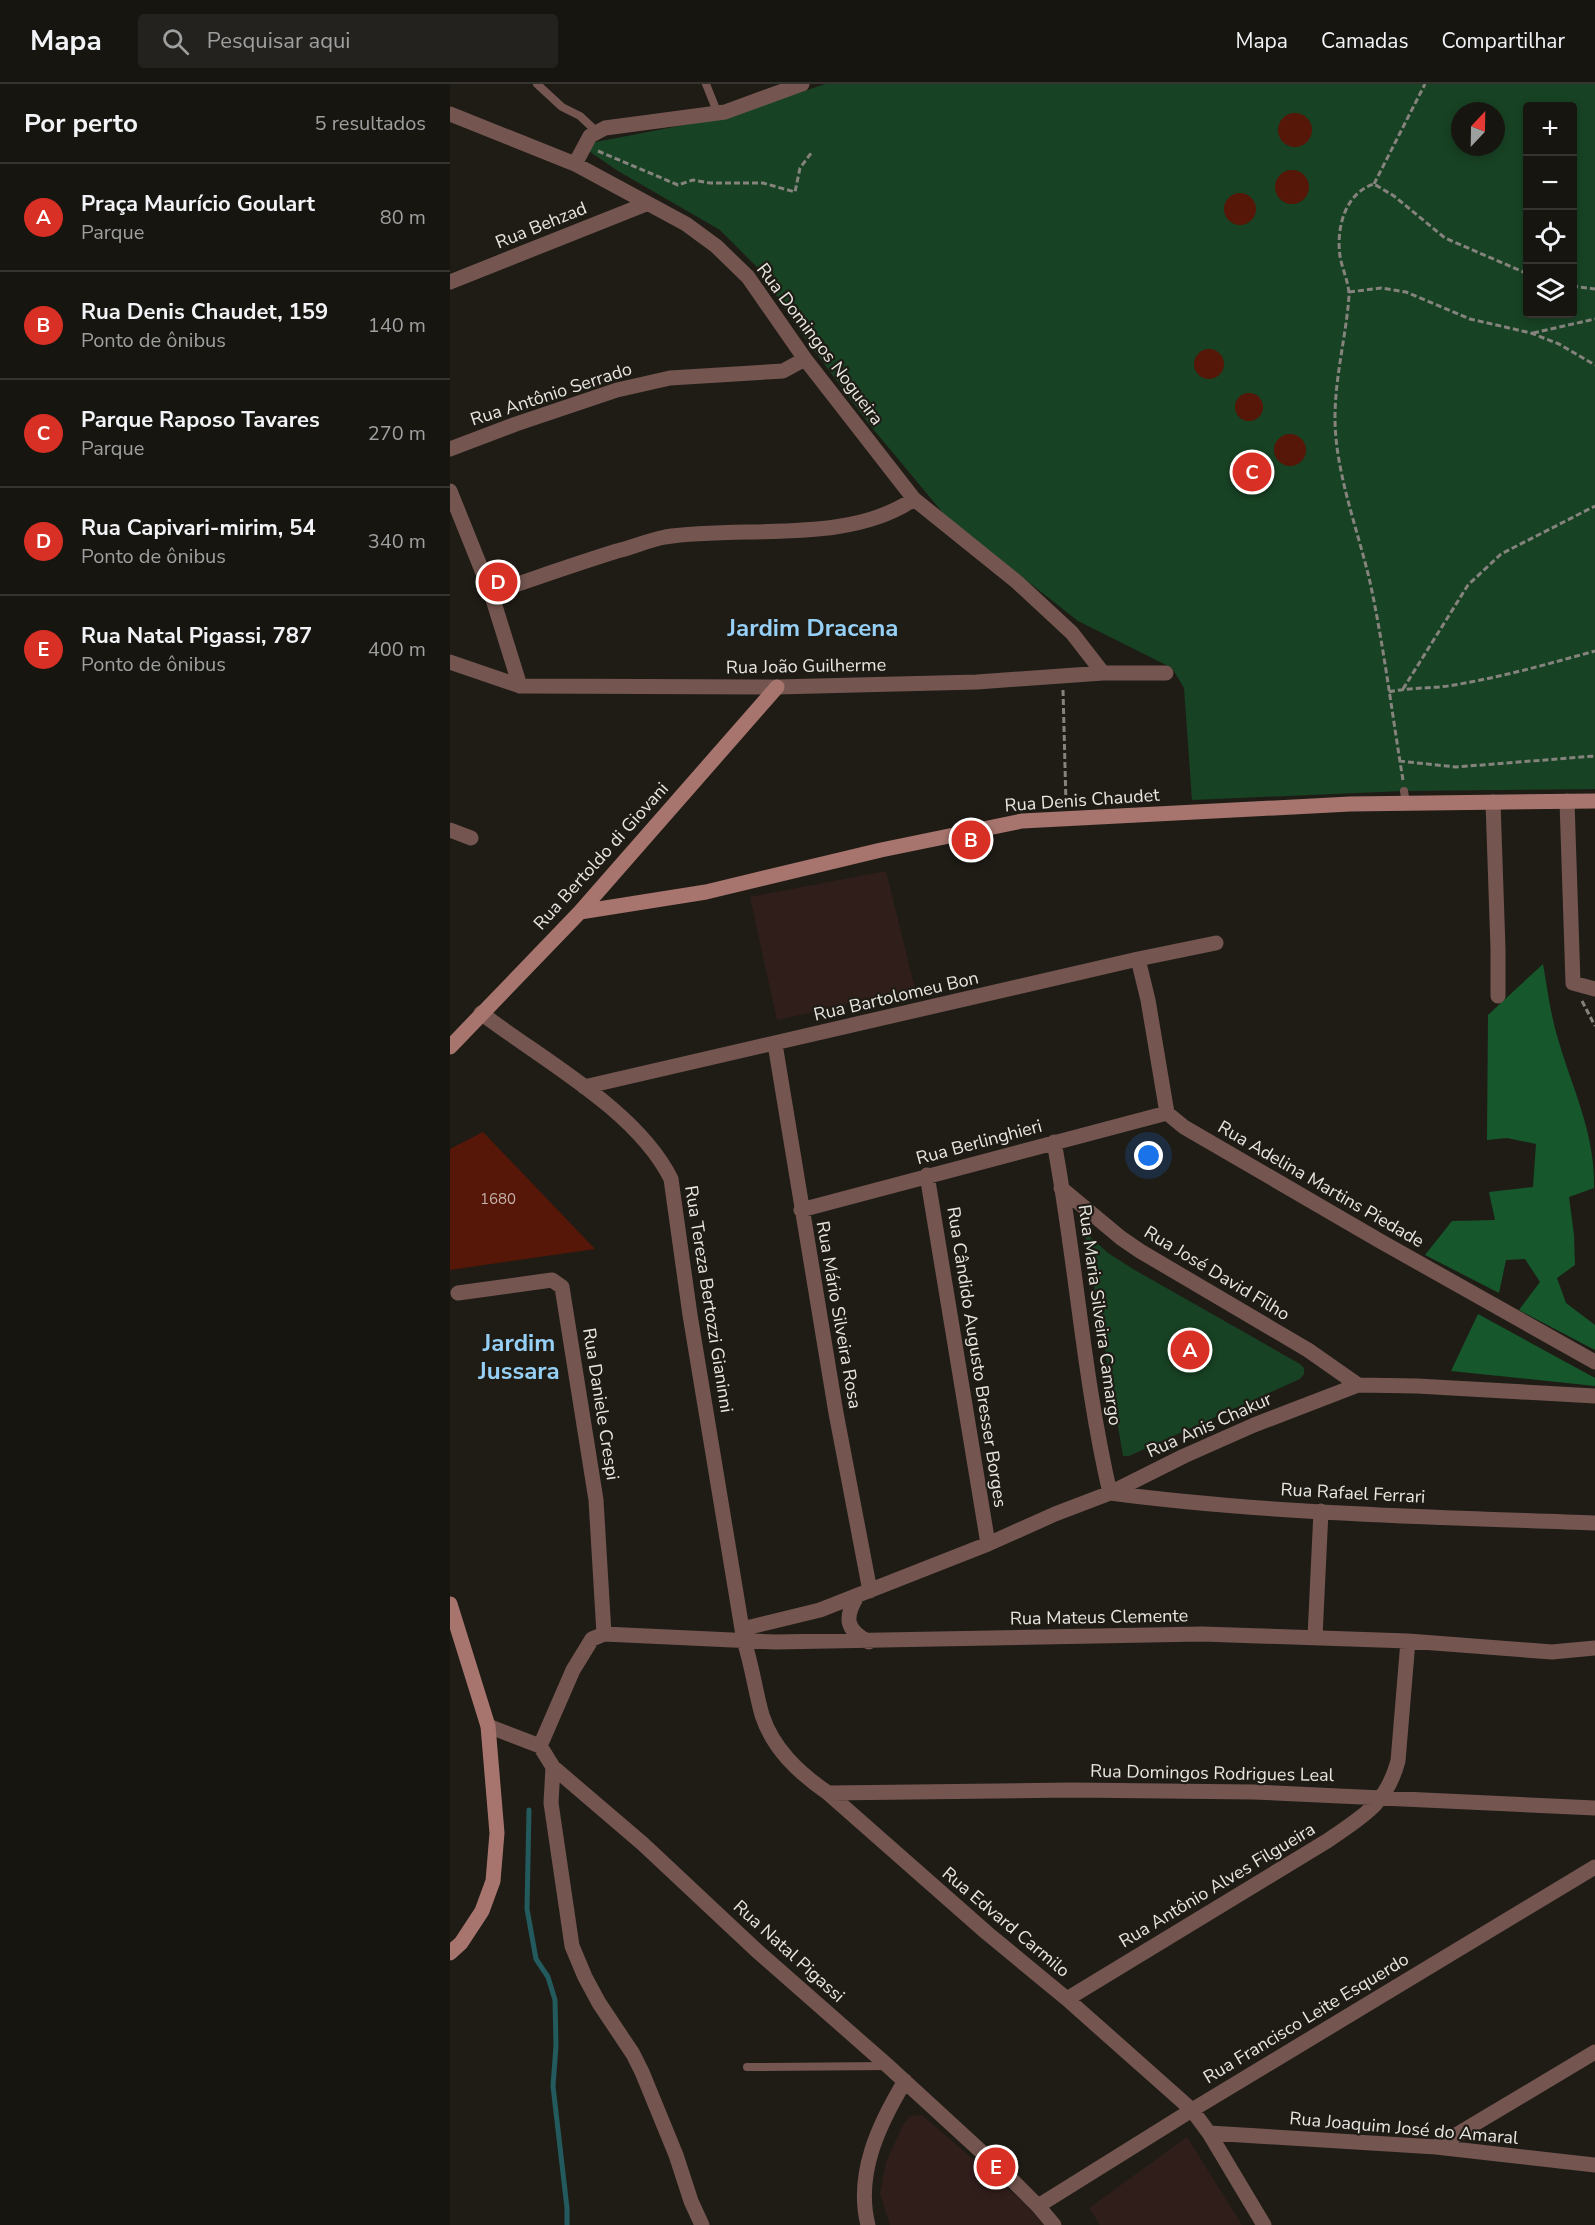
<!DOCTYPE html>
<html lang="pt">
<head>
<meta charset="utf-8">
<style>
  body { margin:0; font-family:"Nunito Sans",sans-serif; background:#24221e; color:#f1f3f6 }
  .controls { position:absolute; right:18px; top:18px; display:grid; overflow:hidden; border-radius:6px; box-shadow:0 3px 9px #0003 }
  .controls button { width:54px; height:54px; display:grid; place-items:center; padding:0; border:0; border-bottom:2px solid #363430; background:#171510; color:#f1f3f6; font:30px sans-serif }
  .compass { position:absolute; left:1001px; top:18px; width:54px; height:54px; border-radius:50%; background:#171510; box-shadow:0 3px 9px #0003; rotate:22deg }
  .you { position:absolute; left:699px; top:1072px; width:21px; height:21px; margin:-15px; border:4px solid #fff; border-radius:50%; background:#1a73e8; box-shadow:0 0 0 9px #1a73e833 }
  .badge { display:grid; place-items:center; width:39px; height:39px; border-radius:50%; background:#d93025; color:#fff; font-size:20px; font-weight:700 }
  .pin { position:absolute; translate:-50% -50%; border:3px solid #fff; box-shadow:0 2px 6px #0006 }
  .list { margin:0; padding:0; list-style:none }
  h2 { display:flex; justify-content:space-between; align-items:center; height:78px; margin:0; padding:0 24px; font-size:26px }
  h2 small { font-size:20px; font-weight:400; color:#9e9f9f }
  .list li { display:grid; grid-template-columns:39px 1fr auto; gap:18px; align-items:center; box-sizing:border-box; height:108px; padding:0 24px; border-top:2px solid #363430 }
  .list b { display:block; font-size:22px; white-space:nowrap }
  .list p { margin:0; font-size:20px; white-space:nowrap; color:#9e9f9f }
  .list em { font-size:20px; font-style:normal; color:#9e9f9f }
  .icon { flex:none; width:33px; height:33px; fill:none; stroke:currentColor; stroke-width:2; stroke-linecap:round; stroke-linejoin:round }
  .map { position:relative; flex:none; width:1145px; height:2141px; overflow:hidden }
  header { display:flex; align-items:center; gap:36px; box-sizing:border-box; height:84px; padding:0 30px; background:#171510; border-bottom:2px solid #363430 }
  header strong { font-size:28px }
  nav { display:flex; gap:33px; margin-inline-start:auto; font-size:21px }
  .search { width:420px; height:54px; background:#24221e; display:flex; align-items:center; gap:15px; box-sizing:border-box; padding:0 21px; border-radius:6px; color:#9e9f9f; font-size:22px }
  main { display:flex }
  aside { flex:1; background:#171510 }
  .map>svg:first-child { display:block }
  .industrial { fill:#301e1b }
  .green { fill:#184224; fill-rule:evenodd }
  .forest { fill:#16572c }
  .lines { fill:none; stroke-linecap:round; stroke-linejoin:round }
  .stream { stroke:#235a5d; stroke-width:5 }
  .building { fill:#561708 }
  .path { stroke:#85837d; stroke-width:3; stroke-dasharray:6 3; stroke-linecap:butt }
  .lane { stroke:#745550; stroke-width:8 }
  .street { stroke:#745550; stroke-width:15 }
  .secondary { stroke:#a7756d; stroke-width:15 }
  .labels { text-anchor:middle; stroke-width:4.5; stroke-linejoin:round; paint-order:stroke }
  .number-label { font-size:15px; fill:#c4b2ab }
  .street-label { font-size:18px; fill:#e8e6e1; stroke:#1f1c16 }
  .district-label { font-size:24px; font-weight:bold; fill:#96d0f6; stroke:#1f1c16 }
</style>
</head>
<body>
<header>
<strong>Mapa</strong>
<div class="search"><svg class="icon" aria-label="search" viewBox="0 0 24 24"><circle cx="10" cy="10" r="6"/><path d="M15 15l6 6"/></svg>Pesquisar aqui</div>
<nav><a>Mapa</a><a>Camadas</a><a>Compartilhar</a></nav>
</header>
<main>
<aside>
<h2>Por perto<small>5 resultados</small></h2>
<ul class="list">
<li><span class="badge">A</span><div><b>Praça Maurício Goulart</b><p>Parque</p></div><em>80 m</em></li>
<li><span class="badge">B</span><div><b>Rua Denis Chaudet, 159</b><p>Ponto de ônibus</p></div><em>140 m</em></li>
<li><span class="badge">C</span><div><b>Parque Raposo Tavares</b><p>Parque</p></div><em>270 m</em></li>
<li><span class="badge">D</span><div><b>Rua Capivari-mirim, 54</b><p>Ponto de ônibus</p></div><em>340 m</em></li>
<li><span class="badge">E</span><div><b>Rua Natal Pigassi, 787</b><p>Ponto de ônibus</p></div><em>400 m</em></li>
</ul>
</aside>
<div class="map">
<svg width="1145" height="2141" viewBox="0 0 1145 2141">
  <rect width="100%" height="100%" fill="#1f1c16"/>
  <!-- industrial -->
  <path class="industrial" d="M 436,787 L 465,905 L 327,936 L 300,813 Z
    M 472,2031 L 573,2118 L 594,2141 L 440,2141 L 430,2110 L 436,2078 L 453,2041 L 460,2032 Z
    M 737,2053 L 792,2141 L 650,2141 L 639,2124 Z"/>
  <!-- green -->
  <path class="green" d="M 375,0 L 1145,0 L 1145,705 L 954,707 L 742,716 L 734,604 L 722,584 L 628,537 L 498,435 L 419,340 L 349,246 L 309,185 L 270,146 L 168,87 L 130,61 L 281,32 ZM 1078,22 L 1122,22 L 1122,230 L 1078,230 ZM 1010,27 L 1046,27 L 1046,63 L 1010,63 Z
    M 635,1148 L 658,1169 L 683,1185 L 850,1280 L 854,1284 L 854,1290 L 850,1295 L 679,1372 L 673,1372 Z"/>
  <!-- forest -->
  <path class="forest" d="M 1093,880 C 1097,903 1100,926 1106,948 C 1121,1003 1145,1046 1144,1104 L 1119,1113 L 1124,1151 L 1125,1181 L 1107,1194 L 1116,1219 L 1145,1241 L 1145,1266 L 1069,1226 L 1090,1198 L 1075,1175 L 1056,1176 L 1049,1209 L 975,1171 L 1002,1137 L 1045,1136 L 1039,1108 L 1083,1103 L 1086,1060 L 1057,1054 L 1037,1056 L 1038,931 Z
    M 1028,1230 L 1145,1294 L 1145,1302 L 1001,1287 Z"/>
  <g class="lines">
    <!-- stream -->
    <path class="stream" d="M 79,1726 L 77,1825 L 86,1875 L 98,1893 L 105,1916 L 106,1962 L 103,2002 L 117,2124 L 117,2141"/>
  </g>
  <!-- building -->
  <path class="building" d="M828 46a17 17 0 1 1 34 0a17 17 0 1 1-34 0Z
    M825 103a17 17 0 1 1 34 0a17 17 0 1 1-34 0Z
    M774 125a16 16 0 1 1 32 0a16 16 0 1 1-32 0Z
    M744 280a15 15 0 1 1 30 0a15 15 0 1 1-30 0Z
    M785 323a14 14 0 1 1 28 0a14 14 0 1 1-28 0Z
    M824 366a16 16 0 1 1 32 0a16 16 0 1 1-32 0Z
    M 33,1048 L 145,1165 L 0,1186 L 0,1065 Z"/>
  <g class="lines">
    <!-- path -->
    <path class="path" d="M 148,67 L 228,101 L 243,96 L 260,99 L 313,99 L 345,108 L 350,84 L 362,68
      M 924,100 L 975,0
      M 1122,202 L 1145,205
      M 899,208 L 931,204 L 956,208 L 1020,235 L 1081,249 L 1109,260 L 1145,281
      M 1083,249 L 1145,235
      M 953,605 L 1018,501 L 1051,470 L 1145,422
      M 613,606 L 616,720
      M 939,608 C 960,603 982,605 1004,601 C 1052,593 1098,580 1145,567
      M 949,677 L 1006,683 L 1145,672
      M 953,696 C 942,630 934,563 920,498 C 908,446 885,388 885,334 C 885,292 896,253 899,212 C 899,198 892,185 890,172 C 886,144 895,109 924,100 L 944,112 L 995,154 L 1078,190
      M 1132,917 L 1145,942"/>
    <!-- lane -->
    <path class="lane" d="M 87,0 L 112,23 L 130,32 L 147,48
      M 256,0 L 268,30
      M 954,707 L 956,719
      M 297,1983 L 438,1982"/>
    <!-- street -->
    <path class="street" d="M 0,30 L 125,80 L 236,140 L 266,162 L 298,193 L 355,275 L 464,415 L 567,498 L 622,549 L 653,589
      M 125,80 L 140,52 L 155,44 L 275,28 L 352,0
      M 0,198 L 196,120
      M 0,365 L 66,340 L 167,306 L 220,294 L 333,287 L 355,275
      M 0,407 L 41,509 L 70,602
      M 41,509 C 83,495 125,480 167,467 C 183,463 199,456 215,453 C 293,441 398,461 464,415
      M 0,578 L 70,602 L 327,603 L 527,598 L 653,589 L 716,589
      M 1117,717 L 1123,899 L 1145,905
      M 1043,718 L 1048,865 L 1048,912
      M 0,746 L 21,754
      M 688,875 L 698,916 L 717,1029 L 734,1043 L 930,1157 L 1145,1278
      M 31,929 C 91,975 187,1026 221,1095 L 240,1231 L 294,1557 C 302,1581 305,1606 312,1631 C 323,1665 349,1689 378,1709 L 537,1849 L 617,1915 L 742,2026 L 759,2049 L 814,2141
      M 325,960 L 386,1329 L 420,1507
      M 134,1003 L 688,875 L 766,859
      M 604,1058 C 626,1175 633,1293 660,1409 C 821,1430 983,1433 1145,1439
      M 477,1091 L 538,1460
      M 611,1104 L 671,1154 L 690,1167 L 858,1266 L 908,1301
      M 351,1126 L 717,1029
      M 8,1209 L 102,1196 L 112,1203 L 146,1416 L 154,1550
      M 408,1511 C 394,1533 395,1546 419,1558
      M 292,1545 L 370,1526 L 538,1460 L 605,1430 L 660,1409 L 734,1372 L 804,1341 L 908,1301 L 967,1302 L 1145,1312
      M 865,1553 L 871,1427
      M 38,1642 L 90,1662 L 103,1683 L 193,1760 L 305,1865 L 438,1982 L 560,2094 L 588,2122 L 604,2141
      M 90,1662 L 123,1586 L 142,1555 L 154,1550 L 325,1558 L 752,1550 L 958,1557 L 1102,1568 L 1145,1564
      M 103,1683 L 101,1719 L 122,1862 L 135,1893 L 149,1919 L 183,1970 L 192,1988 L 226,2071 L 241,2117 L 252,2141
      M 378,1709 L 621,1706 L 804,1708 L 1145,1724
      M 617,1915 L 877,1757 C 913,1732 936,1721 948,1677 L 958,1557
      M 759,2049 L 986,2063 L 1145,2081
      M 986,2063 L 1145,1968
      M 588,2122 L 742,2026 L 1145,1783
      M 418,2141 C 405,2090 429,2040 455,1997"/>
    <!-- secondary -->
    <path class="secondary" d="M 130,828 L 256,808 L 431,766 L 572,737 L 900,720 L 1145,717
      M 0,963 L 130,828 L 327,603
      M 0,1520 L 38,1642 L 47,1749 L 43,1797 L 32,1827 L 11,1859 L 0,1869"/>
  </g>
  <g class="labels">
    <!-- number labels -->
    <g class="number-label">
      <text x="48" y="1120">1680</text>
    </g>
    <!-- street labels -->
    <g class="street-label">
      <text transform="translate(91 141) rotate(-22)" y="6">Rua Behzad</text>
      <text transform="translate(370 260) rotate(53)" y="6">Rua Domingos Nogueira</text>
      <text transform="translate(101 310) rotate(-18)" y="6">Rua Antônio Serrado</text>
      <text transform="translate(356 582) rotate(-1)" y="6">Rua João Guilherme</text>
      <text transform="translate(632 716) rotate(-4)" y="6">Rua Denis Chaudet</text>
      <text transform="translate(151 772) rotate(-48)" y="6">Rua Bertoldo di Giovani</text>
      <text transform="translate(446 912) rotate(-13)" y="6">Rua Bartolomeu Bon</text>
      <text transform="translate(529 1058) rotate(-15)" y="6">Rua Berlinghieri</text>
      <text transform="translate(871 1100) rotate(30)" y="6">Rua Adelina Martins Piedade</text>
      <text transform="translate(767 1189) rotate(31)" y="6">Rua José David Filho</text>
      <text transform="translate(259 1215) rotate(81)" y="6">Rua Tereza Bertozzi Gianinni</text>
      <text transform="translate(389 1231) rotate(80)" y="6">Rua Mário Silveira Rosa</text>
      <text transform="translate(650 1231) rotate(82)" y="6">Rua Maria Silveira Camargo</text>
      <text transform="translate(527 1273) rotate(81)" y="6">Rua Cândido Augusto Bresser Borges</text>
      <text transform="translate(151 1320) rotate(81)" y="6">Rua Daniele Crespi</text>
      <text transform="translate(759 1341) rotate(-24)" y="6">Rua Anis Chakur</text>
      <text transform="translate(903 1409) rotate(3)" y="6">Rua Rafael Ferrari</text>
      <text transform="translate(649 1533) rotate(-1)" y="6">Rua Mateus Clemente</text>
      <text transform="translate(762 1689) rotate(1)" y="6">Rua Domingos Rodrigues Leal</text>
      <text transform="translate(767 1801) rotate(-31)" y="6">Rua Antônio Alves Filgueira</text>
      <text transform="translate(556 1838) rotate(40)" y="6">Rua Edvard Carmilo</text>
      <text transform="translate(339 1867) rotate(42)" y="6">Rua Natal Pigassi</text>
      <text transform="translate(856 1934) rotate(-31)" y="6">Rua Francisco Leite Esquerdo</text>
      <text transform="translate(954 2044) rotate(5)" y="6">Rua Joaquim José do Amaral</text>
    </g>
    <!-- district labels -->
    <g class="district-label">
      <text x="363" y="552">Jardim Dracena</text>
      <text x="69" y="1267">Jardim<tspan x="69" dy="28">Jussara</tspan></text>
    </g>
  </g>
</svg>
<div class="controls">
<button>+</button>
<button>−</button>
<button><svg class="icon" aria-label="locate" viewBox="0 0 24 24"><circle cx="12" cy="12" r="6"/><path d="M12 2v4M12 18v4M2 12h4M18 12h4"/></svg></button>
<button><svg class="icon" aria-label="layers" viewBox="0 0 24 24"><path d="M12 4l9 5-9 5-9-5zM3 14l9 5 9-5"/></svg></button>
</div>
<svg class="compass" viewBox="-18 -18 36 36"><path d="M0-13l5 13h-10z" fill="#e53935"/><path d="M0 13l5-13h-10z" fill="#9e9f9f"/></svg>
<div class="you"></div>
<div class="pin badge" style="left:740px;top:1266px">A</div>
<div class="pin badge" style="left:521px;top:756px">B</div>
<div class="pin badge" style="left:802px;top:388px">C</div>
<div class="pin badge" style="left:48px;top:498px">D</div>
<div class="pin badge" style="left:546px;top:2083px">E</div>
</div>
</main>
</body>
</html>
